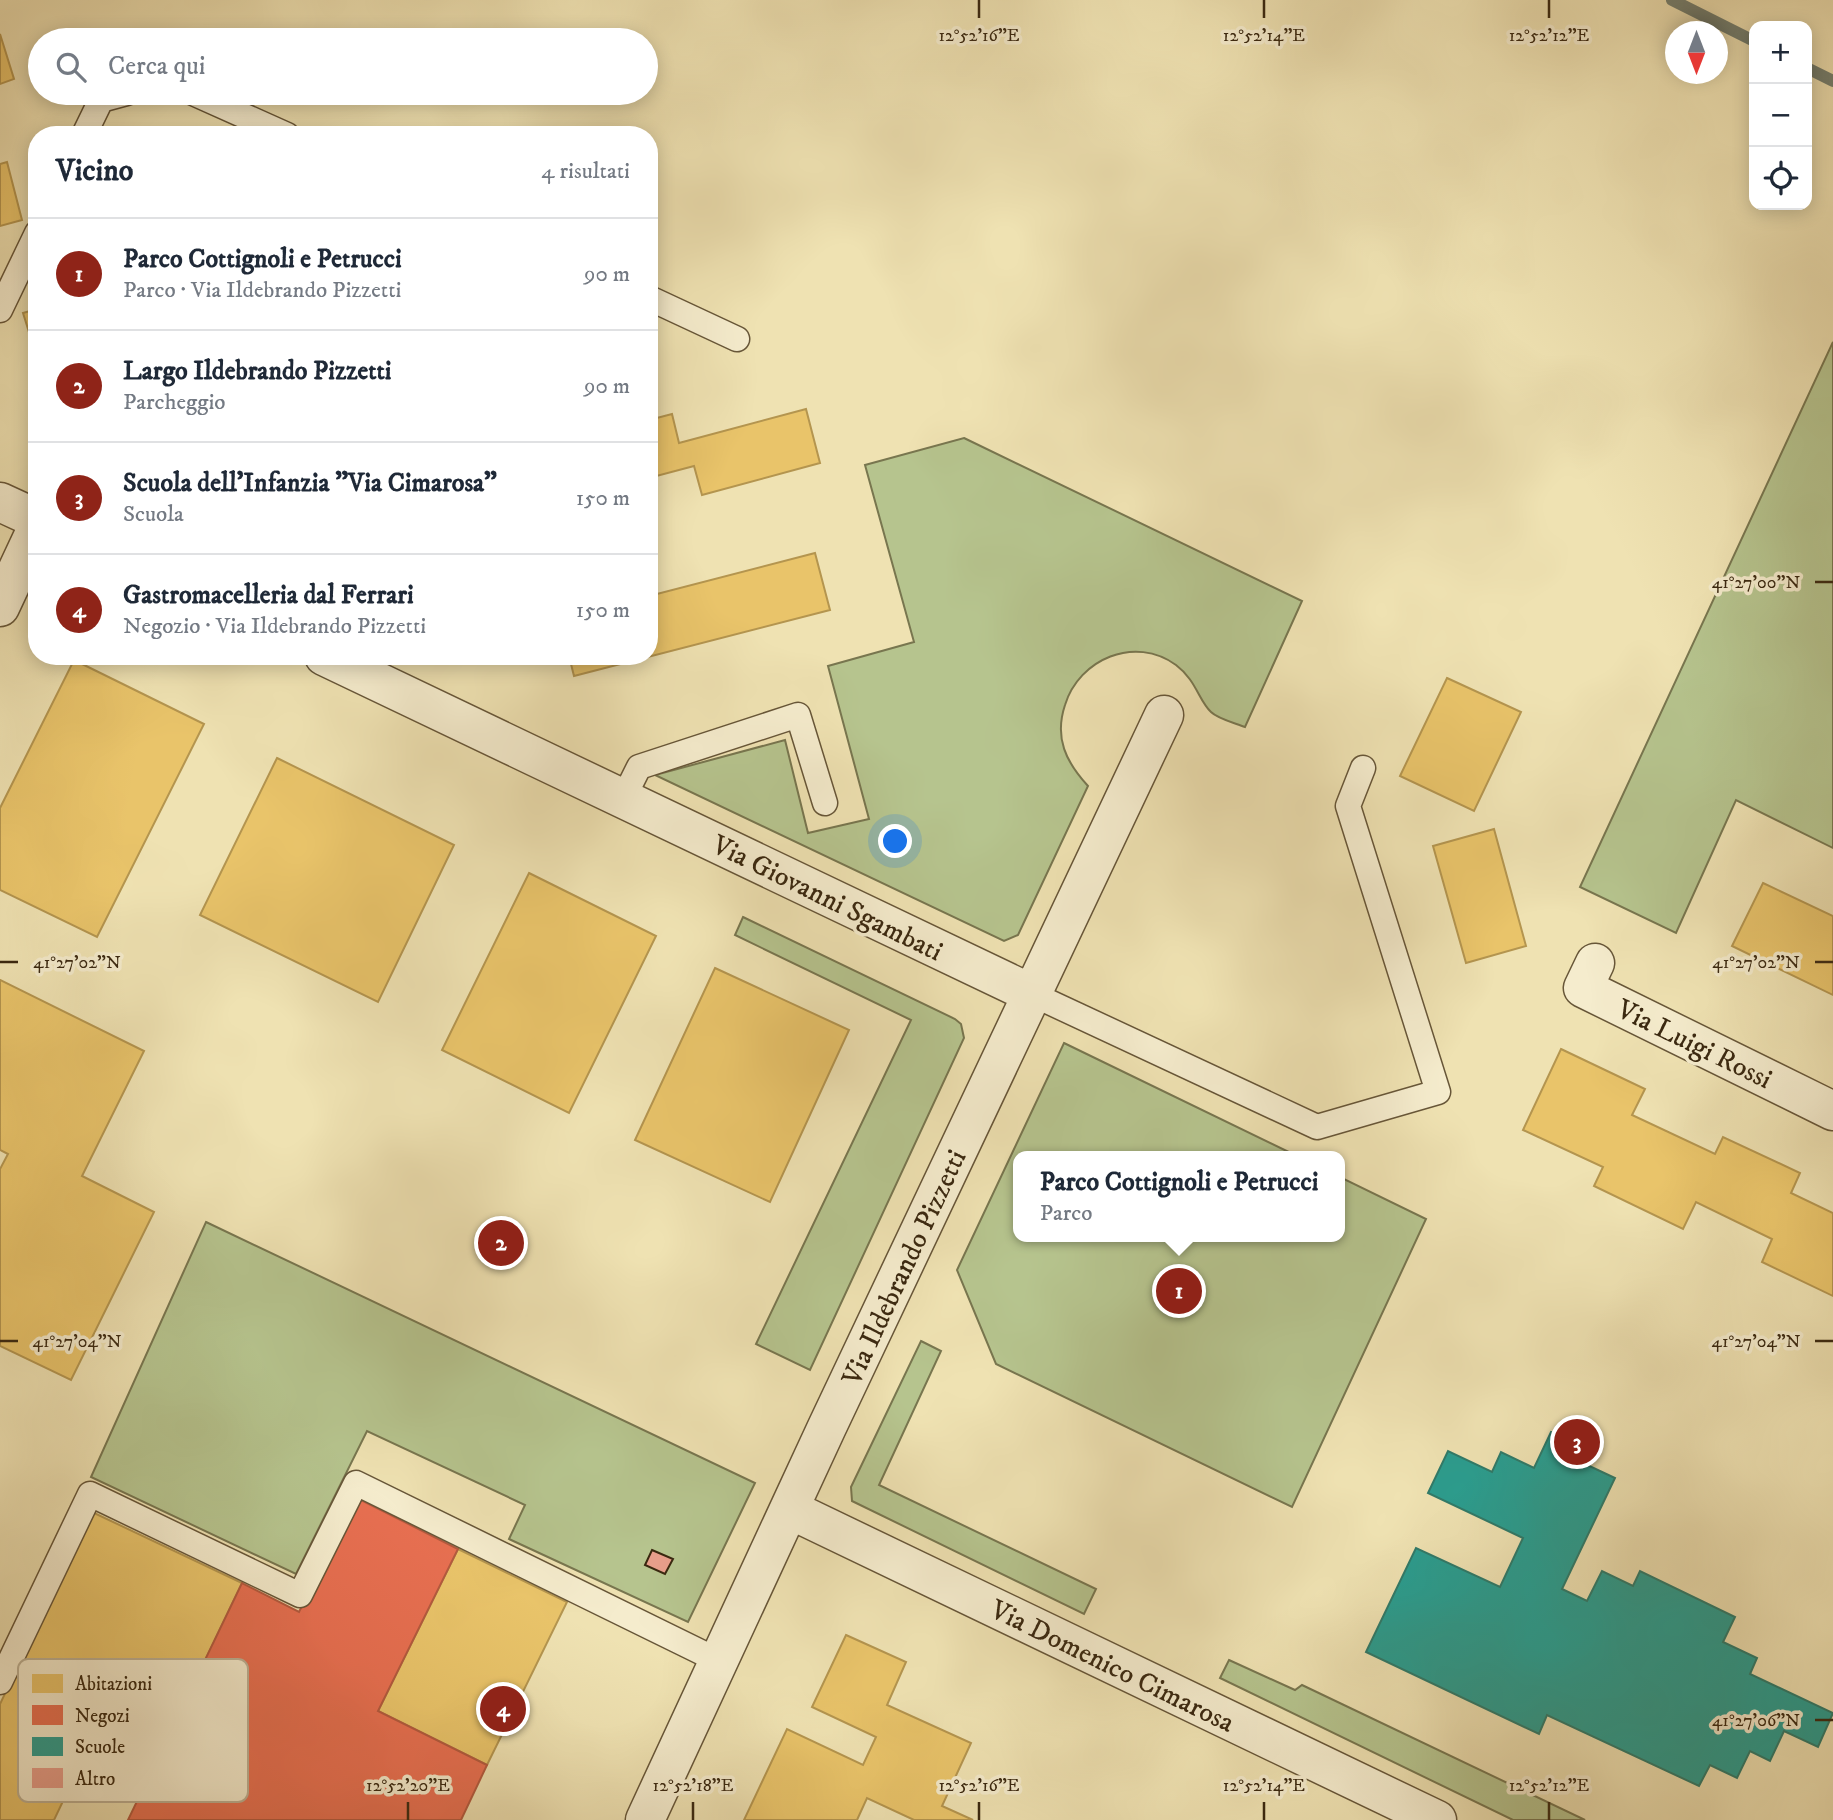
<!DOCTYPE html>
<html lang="it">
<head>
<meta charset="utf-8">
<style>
  body { margin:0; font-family:"IM FELL DW Pica",serif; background:#f6f6f7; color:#1f2937 }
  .controls { position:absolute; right:21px; top:21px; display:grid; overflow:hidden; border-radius:14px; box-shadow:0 4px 18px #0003 }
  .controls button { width:63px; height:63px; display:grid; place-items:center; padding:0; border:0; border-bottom:2px solid #e0e1e3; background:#fff; color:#1f2937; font:35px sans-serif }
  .compass { position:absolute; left:1665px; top:21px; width:63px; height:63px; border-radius:50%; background:#fff; box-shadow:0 4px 18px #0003; rotate:180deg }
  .you { position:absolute; left:896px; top:842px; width:24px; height:24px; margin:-18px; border:5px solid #fff; border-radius:50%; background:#1a73e8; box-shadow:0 0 0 10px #1a73e833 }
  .badge { display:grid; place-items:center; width:46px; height:46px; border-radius:50%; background:#8f2418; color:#fff; font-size:23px; font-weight:700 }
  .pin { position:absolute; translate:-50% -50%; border:4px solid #fff; box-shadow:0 2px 7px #0006 }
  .popup { position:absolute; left:1013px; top:1151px; width:332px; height:91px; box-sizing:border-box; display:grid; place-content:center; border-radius:14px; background:#fff; filter:drop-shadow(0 2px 5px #0005); font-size:23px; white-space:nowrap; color:#747a83 }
  .popup b { font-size:26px; color:#1f2937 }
  .popup::after { content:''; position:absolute; left:50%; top:100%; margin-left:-14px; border:14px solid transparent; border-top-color:#fff }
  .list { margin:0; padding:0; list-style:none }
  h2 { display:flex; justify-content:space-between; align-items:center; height:91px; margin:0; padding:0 28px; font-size:30px }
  h2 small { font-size:23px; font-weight:400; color:#747a83 }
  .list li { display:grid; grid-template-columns:46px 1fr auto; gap:21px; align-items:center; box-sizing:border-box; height:112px; padding:0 28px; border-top:2px solid #e0e1e3 }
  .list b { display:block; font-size:26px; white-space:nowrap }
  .list p { margin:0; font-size:23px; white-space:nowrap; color:#747a83 }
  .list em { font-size:23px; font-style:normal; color:#747a83 }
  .icon { flex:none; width:38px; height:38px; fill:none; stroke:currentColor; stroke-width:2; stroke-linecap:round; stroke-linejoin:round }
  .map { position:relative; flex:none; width:1833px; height:1820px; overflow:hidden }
  .search { position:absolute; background:#fff; box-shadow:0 4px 18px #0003; left:28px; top:28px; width:630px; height:77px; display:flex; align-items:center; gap:18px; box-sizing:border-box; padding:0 24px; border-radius:38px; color:#747a83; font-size:26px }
  .panel { position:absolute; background:#fff; box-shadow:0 4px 18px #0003; left:28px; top:126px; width:630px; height:539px; border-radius:28px }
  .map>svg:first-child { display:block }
  .green { fill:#b6c48e; stroke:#78764f; stroke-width:2 }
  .homes { fill:#e9c46a; stroke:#b4954f; stroke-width:2 }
  .shops { fill:#e76f51; stroke:#b35a3e; stroke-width:2 }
  .schools { fill:#2a9d8f; stroke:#2f7a69; stroke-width:2 }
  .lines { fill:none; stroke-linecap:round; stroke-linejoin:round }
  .stream { stroke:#758172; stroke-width:12 }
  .building { fill:#e89e8b; stroke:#3a2810; stroke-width:2 }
  .lane-casing { stroke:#675638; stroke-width:27 }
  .street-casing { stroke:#675638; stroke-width:41 }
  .lane { stroke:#f5eccd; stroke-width:24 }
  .street { stroke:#f5eccd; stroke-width:38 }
  .ticks { fill:none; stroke:#3a2810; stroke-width:2.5 }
  .labels { text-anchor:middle; stroke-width:7; stroke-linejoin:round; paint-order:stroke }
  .street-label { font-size:28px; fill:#3a2810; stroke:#f5eccd }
  .key { fill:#f5eccd; stroke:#bdb194; stroke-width:2 }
  .key-label { font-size:19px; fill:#3a2810 }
  .ticks-label { font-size:18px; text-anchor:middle; fill:#3a2810; stroke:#f5eccd; stroke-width:7; stroke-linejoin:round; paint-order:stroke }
</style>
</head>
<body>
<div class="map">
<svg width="1833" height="1820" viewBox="0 0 1833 1820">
  <rect width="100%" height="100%" fill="#efe2b2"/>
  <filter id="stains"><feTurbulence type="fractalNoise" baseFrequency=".00286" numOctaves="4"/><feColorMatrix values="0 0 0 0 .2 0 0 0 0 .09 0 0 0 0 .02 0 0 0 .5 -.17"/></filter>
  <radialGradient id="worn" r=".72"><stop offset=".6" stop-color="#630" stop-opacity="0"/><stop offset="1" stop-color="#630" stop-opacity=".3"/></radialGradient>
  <!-- green -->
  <path class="green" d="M 1833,342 L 1833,848 L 1736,800 L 1676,933 L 1580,887 Z
    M 964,438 L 1302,601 L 1245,727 C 1235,723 1218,719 1211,712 C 1199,701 1196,680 1176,665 C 1135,635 1079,659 1065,705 C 1054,738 1066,762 1088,786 L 1018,935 L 1004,941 L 655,775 L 785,740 L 808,833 L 869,819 L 828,666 L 914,642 L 865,465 Z
    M 743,917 L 955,1019 L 961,1024 L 964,1038 L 810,1370 L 756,1344 L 911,1020 L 735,935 Z
    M 1064,1043 L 1297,1156 L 1018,1156 L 1018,1237 L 1340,1237 L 1340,1177 L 1426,1219 L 1292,1507 L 996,1364 L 957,1270 Z
    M 206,1222 L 755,1483 L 688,1622 L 509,1539 L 525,1505 L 367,1431 L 296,1574 L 91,1477 Z
    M 921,1341 L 941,1351 L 879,1485 L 1096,1589 L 1084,1614 L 852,1501 L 851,1487 Z
    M 1229,1660 L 1295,1690 L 1302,1685 L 1585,1820 L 1513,1820 L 1220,1678 Z"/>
  <!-- homes -->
  <path class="homes" d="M 0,34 L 14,79 L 0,84 Z
    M 7,162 L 22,220 L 0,226 L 0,164 Z
    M 37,309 L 37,358 L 23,313 Z
    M 806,409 L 820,463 L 702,495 L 694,466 L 649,478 L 649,420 L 672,414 L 679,443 Z
    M 815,553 L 830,610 L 574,676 L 569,656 L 649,656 L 649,596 Z
    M 74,660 L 204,724 L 97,937 L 0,890 L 0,808 Z
    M 1447,678 L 1521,712 L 1474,811 L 1400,776 Z
    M 277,758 L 454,845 L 378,1002 L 200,915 Z
    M 1494,829 L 1526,946 L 1466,963 L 1433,846 Z
    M 529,873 L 656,936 L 569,1113 L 442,1050 Z
    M 1763,883 L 1833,916 L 1833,995 L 1732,946 Z
    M 715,968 L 849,1030 L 770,1202 L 635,1140 Z
    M 0,980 L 144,1051 L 82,1176 L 154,1212 L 71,1380 L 0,1346 L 0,1169 L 8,1154 L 0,1150 Z
    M 1561,1049 L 1645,1089 L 1632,1115 L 1715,1154 L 1723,1137 L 1800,1173 L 1791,1193 L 1833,1213 L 1833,1296 L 1762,1262 L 1772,1239 L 1696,1202 L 1683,1229 L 1594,1186 L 1603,1167 L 1523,1130 Z
    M 92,1512 L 242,1583 L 188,1696 L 127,1667 L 54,1820 L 0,1820 L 0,1704 Z
    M 458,1549 L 567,1602 L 487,1765 L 378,1711 Z
    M 846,1635 L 906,1662 L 887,1705 L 971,1743 L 942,1806 L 973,1820 L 914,1820 L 867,1798 L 857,1820 L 744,1820 L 787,1729 L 863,1765 L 876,1737 L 812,1707 Z"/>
  <!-- shops -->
  <path class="shops" d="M 357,1498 L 458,1549 L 378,1711 L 487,1765 L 461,1820 L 128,1820 L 242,1583 L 299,1612 Z"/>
  <!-- schools -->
  <path class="schools" d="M 1551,1432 L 1575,1442 L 1568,1456 L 1615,1478 L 1562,1589 L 1587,1601 L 1602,1571 L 1633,1586 L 1640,1571 L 1735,1617 L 1723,1642 L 1757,1658 L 1750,1674 L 1833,1713 L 1818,1747 L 1784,1731 L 1770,1761 L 1750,1751 L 1737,1778 L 1710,1765 L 1699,1786 L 1547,1715 L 1539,1734 L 1366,1652 L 1416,1548 L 1500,1587 L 1523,1538 L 1428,1493 L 1448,1451 L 1492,1472 L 1501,1452 L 1534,1468 Z"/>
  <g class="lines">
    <!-- stream -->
    <path class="stream" d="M 1672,0 L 1754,41
      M 1807,68 L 1833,81"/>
  </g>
  <!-- building -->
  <path class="building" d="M 652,1550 L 673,1559 L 665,1574 L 645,1565 Z"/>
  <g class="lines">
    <defs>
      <path id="lane" d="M 193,93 L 287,135
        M 84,135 L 101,100 L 127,93
        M 649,298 L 737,339
        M 0,310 L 37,233
        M 623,799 L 639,767 L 798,715 L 825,803
        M 1032,994 L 1317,1127 L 1438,1092 L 1348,806 L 1363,768
        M 0,1682 L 90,1494 L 300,1595 L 356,1483 L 719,1661"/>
      <path id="street" d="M 0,502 L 37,519
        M 0,607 L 37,528
        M 324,656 L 1032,994
        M 1595,963 L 1583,988 L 1833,1111
        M 789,1509 L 1437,1820
        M 645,1820 L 827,1427 L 1164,715"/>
    </defs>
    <!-- lane casing -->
    <use href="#lane" class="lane-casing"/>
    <!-- street casing -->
    <use href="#street" class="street-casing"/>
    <!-- lane -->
    <use href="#lane" class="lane"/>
    <!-- street -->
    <use href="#street" class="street"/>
  </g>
  <!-- ticks -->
  <path class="ticks" d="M 979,0 L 979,18M 1264,0 L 1264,18M 1549,0 L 1549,18M 1815,582 L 1833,582M 0,962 L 18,962M 1815,962 L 1833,962M 0,1341 L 18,1341M 1815,1341 L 1833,1341M 1815,1720 L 1833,1720M 408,1802 L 408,1820M 693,1802 L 693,1820M 979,1802 L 979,1820M 1264,1802 L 1264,1820M 1549,1802 L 1549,1820"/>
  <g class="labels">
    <!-- street labels -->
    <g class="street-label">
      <text transform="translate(828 897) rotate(26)" y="10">Via Giovanni Sgambati</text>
      <text transform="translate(1695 1043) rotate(26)" y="10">Via Luigi Rossi</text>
      <text transform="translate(903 1267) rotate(-65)" y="10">Via Ildebrando Pizzetti</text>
      <text transform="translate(1113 1665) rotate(26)" y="10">Via Domenico Cimarosa</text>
    </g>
  </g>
  <!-- legend -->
  <rect x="18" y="1659" width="230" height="143" rx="10" class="key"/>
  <rect x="32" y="1674" width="31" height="19" fill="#e9c46a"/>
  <rect x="32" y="1705" width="31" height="20" fill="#e76f51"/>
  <rect x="32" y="1737" width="31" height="19" fill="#2a9d8f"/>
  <rect x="32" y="1768" width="31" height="20" fill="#e89e8b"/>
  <g class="key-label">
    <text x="75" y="1690">Abitazioni</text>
    <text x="75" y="1722">Negozi</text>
    <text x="75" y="1753">Scuole</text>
    <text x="75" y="1785">Altro</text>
  </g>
  <g class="ticks-label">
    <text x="979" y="41">12°52'16"E</text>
    <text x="1264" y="41">12°52'14"E</text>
    <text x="1549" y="41">12°52'12"E</text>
    <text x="1756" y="588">41°27'00"N</text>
    <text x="1756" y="968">41°27'02"N</text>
    <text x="77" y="968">41°27'02"N</text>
    <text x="1756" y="1347">41°27'04"N</text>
    <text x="77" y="1347">41°27'04"N</text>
    <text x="1756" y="1726">41°27'06"N</text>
    <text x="408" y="1791">12°52'20"E</text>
    <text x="693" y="1791">12°52'18"E</text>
    <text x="979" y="1791">12°52'16"E</text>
    <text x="1264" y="1791">12°52'14"E</text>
    <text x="1549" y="1791">12°52'12"E</text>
  </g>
  <rect width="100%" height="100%" filter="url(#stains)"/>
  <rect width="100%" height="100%" fill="url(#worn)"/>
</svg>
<div class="controls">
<button>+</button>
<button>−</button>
<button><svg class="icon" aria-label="locate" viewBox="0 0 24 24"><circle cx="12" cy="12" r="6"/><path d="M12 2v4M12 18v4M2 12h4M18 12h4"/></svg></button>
</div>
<svg class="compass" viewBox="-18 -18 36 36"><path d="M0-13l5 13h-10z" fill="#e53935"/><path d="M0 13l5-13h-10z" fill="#747a83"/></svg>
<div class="you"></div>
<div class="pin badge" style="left:1179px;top:1291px">1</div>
<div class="popup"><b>Parco Cottignoli e Petrucci</b>Parco</div>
<div class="pin badge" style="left:501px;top:1243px">2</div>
<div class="pin badge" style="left:1577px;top:1442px">3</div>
<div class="pin badge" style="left:503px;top:1709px">4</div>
<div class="search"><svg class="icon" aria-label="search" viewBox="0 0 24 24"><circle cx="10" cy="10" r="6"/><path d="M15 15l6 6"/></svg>Cerca qui</div>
<section class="panel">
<h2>Vicino<small>4 risultati</small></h2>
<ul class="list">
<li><span class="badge">1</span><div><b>Parco Cottignoli e Petrucci</b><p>Parco · Via Ildebrando Pizzetti</p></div><em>90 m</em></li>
<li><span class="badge">2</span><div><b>Largo Ildebrando Pizzetti</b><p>Parcheggio</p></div><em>90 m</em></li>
<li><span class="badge">3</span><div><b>Scuola dell'Infanzia &quot;Via Cimarosa&quot;</b><p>Scuola</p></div><em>150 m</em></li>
<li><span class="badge">4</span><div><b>Gastromacelleria dal Ferrari</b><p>Negozio · Via Ildebrando Pizzetti</p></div><em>150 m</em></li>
</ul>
</section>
</div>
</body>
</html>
